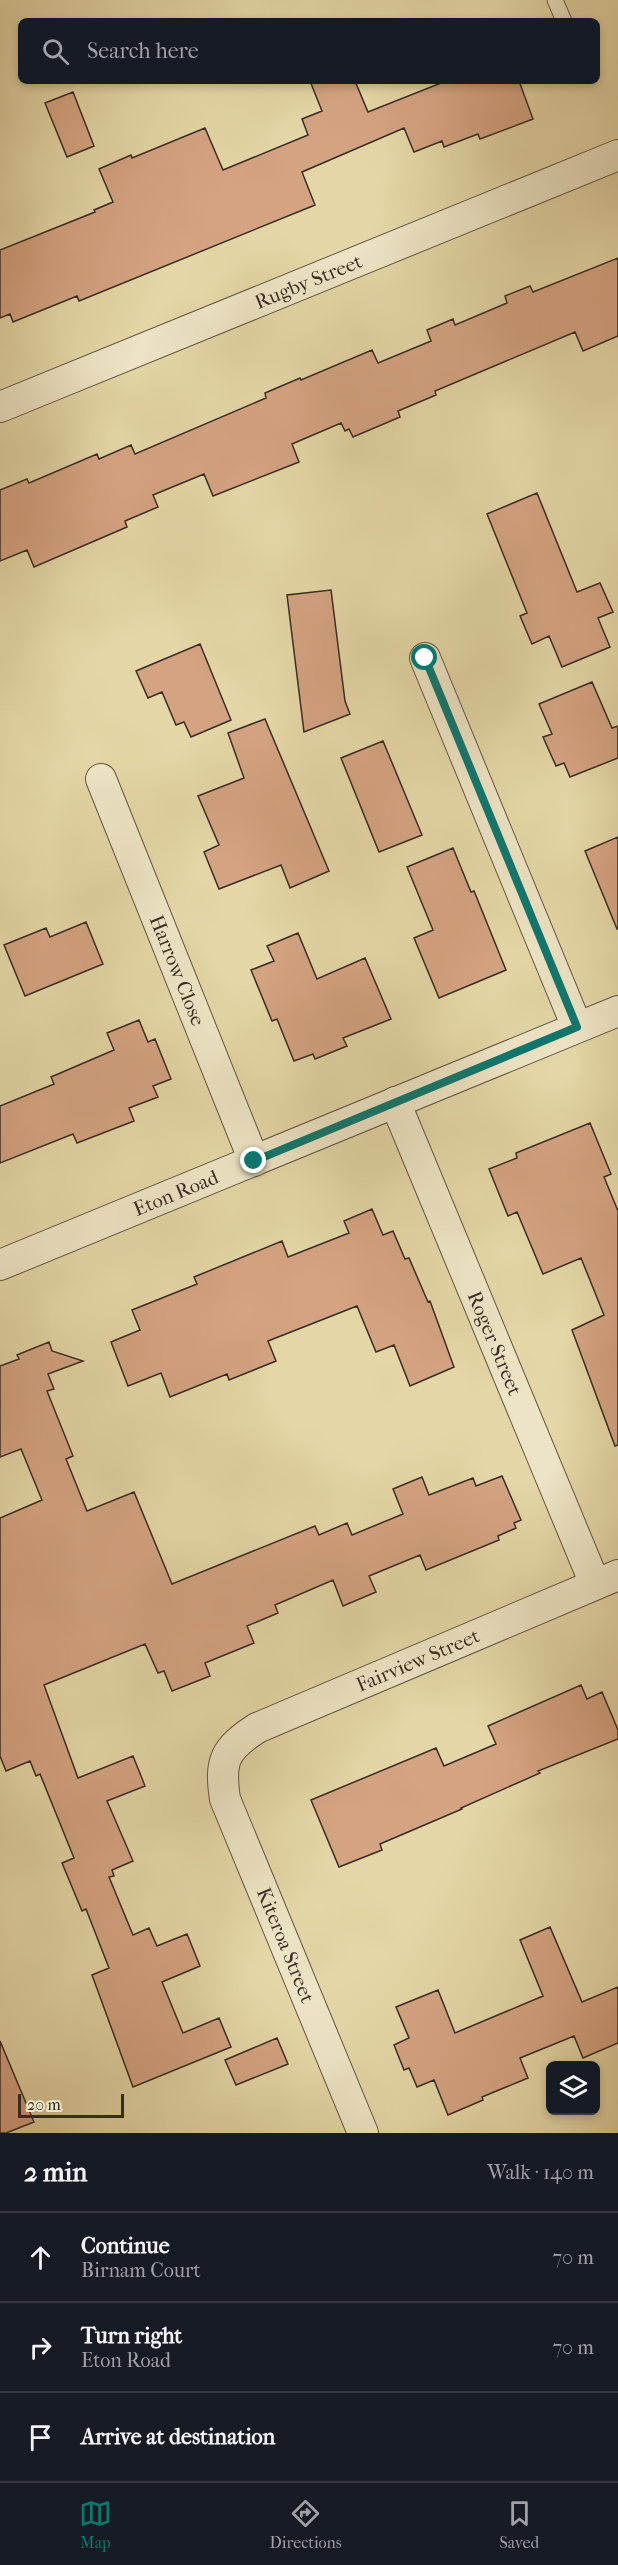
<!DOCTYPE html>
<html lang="en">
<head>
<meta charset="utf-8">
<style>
  body { margin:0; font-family:"IM FELL French Canon",serif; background:#20242c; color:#f1f3f6 }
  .controls { position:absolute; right:18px; bottom:18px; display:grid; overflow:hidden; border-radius:9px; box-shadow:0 3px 9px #0003 }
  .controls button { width:54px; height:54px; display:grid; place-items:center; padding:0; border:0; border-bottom:2px solid #363941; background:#171b24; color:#f1f3f6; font:30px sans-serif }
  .scale { position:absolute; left:18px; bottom:15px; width:106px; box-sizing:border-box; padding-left:6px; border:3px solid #382c23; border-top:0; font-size:16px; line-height:21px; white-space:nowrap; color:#382c23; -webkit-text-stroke:4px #ede4c5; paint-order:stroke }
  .stop { position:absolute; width:18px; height:18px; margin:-14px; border:4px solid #0f766e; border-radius:50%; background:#fff }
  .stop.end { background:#0f766e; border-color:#fff; box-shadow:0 2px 6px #0008 }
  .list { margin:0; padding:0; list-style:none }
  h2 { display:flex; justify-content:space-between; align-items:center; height:78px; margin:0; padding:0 24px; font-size:26px }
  h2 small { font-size:20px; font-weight:400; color:#9ea1a6 }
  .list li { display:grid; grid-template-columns:39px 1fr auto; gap:18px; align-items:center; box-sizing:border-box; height:90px; padding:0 24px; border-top:2px solid #363941 }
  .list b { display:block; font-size:22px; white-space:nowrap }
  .list p { margin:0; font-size:20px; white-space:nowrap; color:#9ea1a6 }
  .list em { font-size:20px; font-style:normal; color:#9ea1a6 }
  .icon { flex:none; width:33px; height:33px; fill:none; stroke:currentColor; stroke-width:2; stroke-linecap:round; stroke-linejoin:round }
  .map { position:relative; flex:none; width:618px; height:2133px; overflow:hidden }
  .search { position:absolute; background:#171b24; box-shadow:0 3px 9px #0003; left:18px; right:18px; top:18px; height:66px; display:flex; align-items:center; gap:15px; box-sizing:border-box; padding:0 21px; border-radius:9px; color:#9ea1a6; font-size:22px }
  .sheet { height:348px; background:#171b24 }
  nav { display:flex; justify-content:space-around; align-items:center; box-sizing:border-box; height:84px; border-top:2px solid #363941; background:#171b24; font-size:16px; color:#9ea1a6 }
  nav a { display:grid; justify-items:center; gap:3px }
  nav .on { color:#0f766e }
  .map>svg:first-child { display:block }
  .building { fill:#d4a382; stroke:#382c23; stroke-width:1.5 }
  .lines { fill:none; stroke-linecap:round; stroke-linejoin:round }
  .service-casing { stroke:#635644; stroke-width:17 }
  .minor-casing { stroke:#635644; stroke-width:32 }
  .service { stroke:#ede4c5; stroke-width:15 }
  .minor { stroke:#ede4c5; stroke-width:30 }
  .route { stroke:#0f766e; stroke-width:8 }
  .labels { text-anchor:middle; stroke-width:4.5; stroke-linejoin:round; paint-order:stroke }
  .street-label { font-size:20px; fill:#382c23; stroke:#ede4c5 }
</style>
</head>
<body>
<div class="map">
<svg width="618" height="2133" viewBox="0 0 618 2133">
  <rect width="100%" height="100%" fill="#e4d6a6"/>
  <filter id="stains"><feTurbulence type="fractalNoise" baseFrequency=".00333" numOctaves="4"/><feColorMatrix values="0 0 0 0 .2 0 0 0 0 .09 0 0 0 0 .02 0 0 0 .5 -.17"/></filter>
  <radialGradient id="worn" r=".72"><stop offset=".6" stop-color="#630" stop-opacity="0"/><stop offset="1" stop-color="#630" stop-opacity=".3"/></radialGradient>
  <!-- building -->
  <path class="building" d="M 310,81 L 355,81 L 368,112 L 446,81 L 519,81 L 533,119 L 480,139 L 478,134 L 444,147 L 442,141 L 414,152 L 404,128 L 302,172 L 315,205 L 79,301 L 77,296 L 13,322 L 10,314 L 0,318 L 0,250 L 95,212 L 94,210 L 113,202 L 99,169 L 131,155 L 132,158 L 205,128 L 223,170 L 308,135 L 302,119 L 322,111 Z
    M 73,92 L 94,146 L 67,157 L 45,103 Z
    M 618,258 L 618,336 L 583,351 L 575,332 L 435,391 L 436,395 L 398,411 L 400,417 L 353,437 L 349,429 L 345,431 L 341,423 L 292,444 L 299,462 L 213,496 L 204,474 L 153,495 L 158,507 L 125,521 L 127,527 L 34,567 L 27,550 L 0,561 L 0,490 L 27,479 L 29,483 L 97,454 L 99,459 L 131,445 L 135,454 L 266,398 L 265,393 L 300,378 L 301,380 L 372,350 L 378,363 L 431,341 L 427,330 L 453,319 L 455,325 L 507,303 L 505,296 L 530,286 L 533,292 Z
    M 537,493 L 577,592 L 600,583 L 613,612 L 598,618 L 610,647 L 562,667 L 549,636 L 532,644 L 520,616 L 527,613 L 487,514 Z
    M 331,590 L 345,701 L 350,714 L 304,732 L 287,595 Z
    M 200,644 L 231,720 L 191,737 L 184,722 L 176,725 L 162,692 L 148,698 L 136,671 Z
    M 592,682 L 612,728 L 618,726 L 618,758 L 570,777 L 564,763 L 556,766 L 543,737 L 552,734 L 539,704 Z
    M 265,719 L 329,871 L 290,888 L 281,865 L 219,889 L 204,852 L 219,845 L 198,796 L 244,778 L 228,733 Z
    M 383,741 L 422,835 L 379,852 L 341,758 Z
    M 618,837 L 618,929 L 617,929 L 585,851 Z
    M 453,848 L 471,892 L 474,891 L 506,970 L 439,998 L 414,938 L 433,930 L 407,867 Z
    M 86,922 L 103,964 L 25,996 L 4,945 L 46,928 L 50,937 Z
    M 298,933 L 317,979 L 365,958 L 391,1019 L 343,1038 L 347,1046 L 315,1059 L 313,1054 L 294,1061 L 277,1019 L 272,1021 L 251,970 L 274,961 L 267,946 Z
    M 139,1020 L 148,1042 L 155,1039 L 171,1079 L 153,1086 L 158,1097 L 129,1108 L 134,1121 L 77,1143 L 73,1134 L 0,1163 L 0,1106 L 54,1084 L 51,1077 L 114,1050 L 107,1033 Z
    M 590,1123 L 611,1174 L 604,1177 L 618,1211 L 618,1445 L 615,1446 L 572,1330 L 604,1315 L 581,1258 L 543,1274 L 517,1212 L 508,1216 L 489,1169 L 517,1158 L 516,1153 Z
    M 372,1209 L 383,1235 L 393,1231 L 405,1259 L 409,1258 L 428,1302 L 430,1301 L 454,1367 L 410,1386 L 394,1345 L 376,1352 L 357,1306 L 268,1341 L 276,1361 L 229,1380 L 227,1374 L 170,1397 L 161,1373 L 128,1386 L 111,1342 L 140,1330 L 132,1310 L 197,1284 L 194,1277 L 282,1241 L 288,1257 L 349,1233 L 344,1221 Z
    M 49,1342 L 52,1351 L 83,1361 L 48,1374 L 54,1389 L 47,1391 L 73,1456 L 66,1459 L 87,1511 L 134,1492 L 172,1584 L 315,1526 L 319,1535 L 347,1523 L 352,1535 L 403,1514 L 393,1489 L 422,1477 L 429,1495 L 473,1478 L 476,1486 L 502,1476 L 521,1520 L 514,1523 L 516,1528 L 498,1536 L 499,1540 L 426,1570 L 420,1555 L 369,1576 L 376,1592 L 343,1606 L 333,1580 L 275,1605 L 278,1613 L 247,1626 L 254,1643 L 205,1663 L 210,1676 L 172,1691 L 164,1671 L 158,1673 L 145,1644 L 44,1685 L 78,1778 L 133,1756 L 145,1786 L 107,1801 L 133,1861 L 112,1870 L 114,1876 L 109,1877 L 133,1935 L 149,1928 L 157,1946 L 187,1934 L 200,1966 L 162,1982 L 183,2033 L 219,2018 L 231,2047 L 133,2087 L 92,1975 L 109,1968 L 86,1909 L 82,1911 L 62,1863 L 74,1858 L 40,1774 L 36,1776 L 30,1761 L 6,1771 L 0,1756 L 0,1518 L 42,1500 L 21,1449 L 0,1457 L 0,1366 L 19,1359 L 17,1355 Z
    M 581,1685 L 587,1699 L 602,1692 L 618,1730 L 618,1739 L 538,1771 L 540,1773 L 461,1808 L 462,1809 L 380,1844 L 382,1850 L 339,1867 L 311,1800 L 436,1748 L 444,1766 L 496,1744 L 488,1726 Z
    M 550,1927 L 582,2002 L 618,1987 L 618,2043 L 583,2058 L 574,2036 L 520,2058 L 528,2078 L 482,2097 L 483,2100 L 448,2115 L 434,2080 L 417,2087 L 409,2068 L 404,2070 L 394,2045 L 409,2038 L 396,2007 L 438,1990 L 455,2033 L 543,1996 L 520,1940 Z
    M 277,2038 L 288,2064 L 236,2085 L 225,2060 Z
    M 0,2041 L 34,2122 L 6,2133 L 0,2133 Z"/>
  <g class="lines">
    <defs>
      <path id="service" d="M 555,0 L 564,21"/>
      <g id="minor">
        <path id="s1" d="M 0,407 L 618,155"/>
        <path d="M 425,658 L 577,1027"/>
        <path id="s2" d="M 101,779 L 254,1161"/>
        <path id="s3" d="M 395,1102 L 595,1584"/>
        <path id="s4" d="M 0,1265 L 618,1011"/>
        <path id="s5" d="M 363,2133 L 225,1799 C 219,1760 225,1749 257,1728 L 618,1575"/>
      </g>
    </defs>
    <!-- service casing -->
    <use href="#service" class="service-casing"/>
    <!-- minor casing -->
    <use href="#minor" class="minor-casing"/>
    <!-- service -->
    <use href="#service" class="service"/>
    <!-- minor -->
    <use href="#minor" class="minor"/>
  </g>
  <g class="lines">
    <!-- route -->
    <path class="route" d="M 254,1161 L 577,1027 L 425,658"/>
  </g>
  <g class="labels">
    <!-- street labels -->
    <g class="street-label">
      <text dy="7" stroke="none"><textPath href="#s1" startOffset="333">Rugby Street</textPath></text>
      <text dy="7" stroke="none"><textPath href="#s2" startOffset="206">Harrow Close</textPath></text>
      <text dy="7" stroke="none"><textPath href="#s4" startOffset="190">Eton Road</textPath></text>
      <text dy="7" stroke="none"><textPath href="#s3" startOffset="261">Roger Street</textPath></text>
      <text dy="7" stroke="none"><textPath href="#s5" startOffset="621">Fairview Street</textPath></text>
      <text transform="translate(286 1945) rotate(68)" y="7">Kiteroa Street</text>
    </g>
  </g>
  <rect width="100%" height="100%" filter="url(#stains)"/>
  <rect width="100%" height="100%" fill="url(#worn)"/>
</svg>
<div class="controls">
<button><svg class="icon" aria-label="layers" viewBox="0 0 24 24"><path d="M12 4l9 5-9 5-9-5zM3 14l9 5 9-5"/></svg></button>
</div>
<div class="scale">20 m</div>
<div class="stop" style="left:425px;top:658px"></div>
<div class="stop end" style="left:254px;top:1161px"></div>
<div class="search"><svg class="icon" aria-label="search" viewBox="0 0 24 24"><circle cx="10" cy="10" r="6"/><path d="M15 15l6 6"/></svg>Search here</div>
</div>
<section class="sheet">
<h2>2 min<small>Walk · 140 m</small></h2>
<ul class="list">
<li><svg class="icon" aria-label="ahead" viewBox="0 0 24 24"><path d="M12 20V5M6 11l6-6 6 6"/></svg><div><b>Continue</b><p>Birnam Court</p></div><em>70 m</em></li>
<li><svg class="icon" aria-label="right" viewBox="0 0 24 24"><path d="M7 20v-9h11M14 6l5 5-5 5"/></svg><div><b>Turn right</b><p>Eton Road</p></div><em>70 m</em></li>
<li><svg class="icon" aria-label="arrive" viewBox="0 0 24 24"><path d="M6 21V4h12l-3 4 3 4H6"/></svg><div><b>Arrive at destination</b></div></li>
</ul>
</section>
<nav>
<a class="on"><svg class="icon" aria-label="map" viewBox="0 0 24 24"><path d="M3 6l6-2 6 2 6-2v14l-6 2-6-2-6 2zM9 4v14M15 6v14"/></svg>Map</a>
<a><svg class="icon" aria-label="directions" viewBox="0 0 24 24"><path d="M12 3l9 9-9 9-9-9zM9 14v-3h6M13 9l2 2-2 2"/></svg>Directions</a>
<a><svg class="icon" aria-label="saved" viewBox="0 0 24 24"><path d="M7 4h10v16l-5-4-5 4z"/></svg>Saved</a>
</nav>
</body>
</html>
